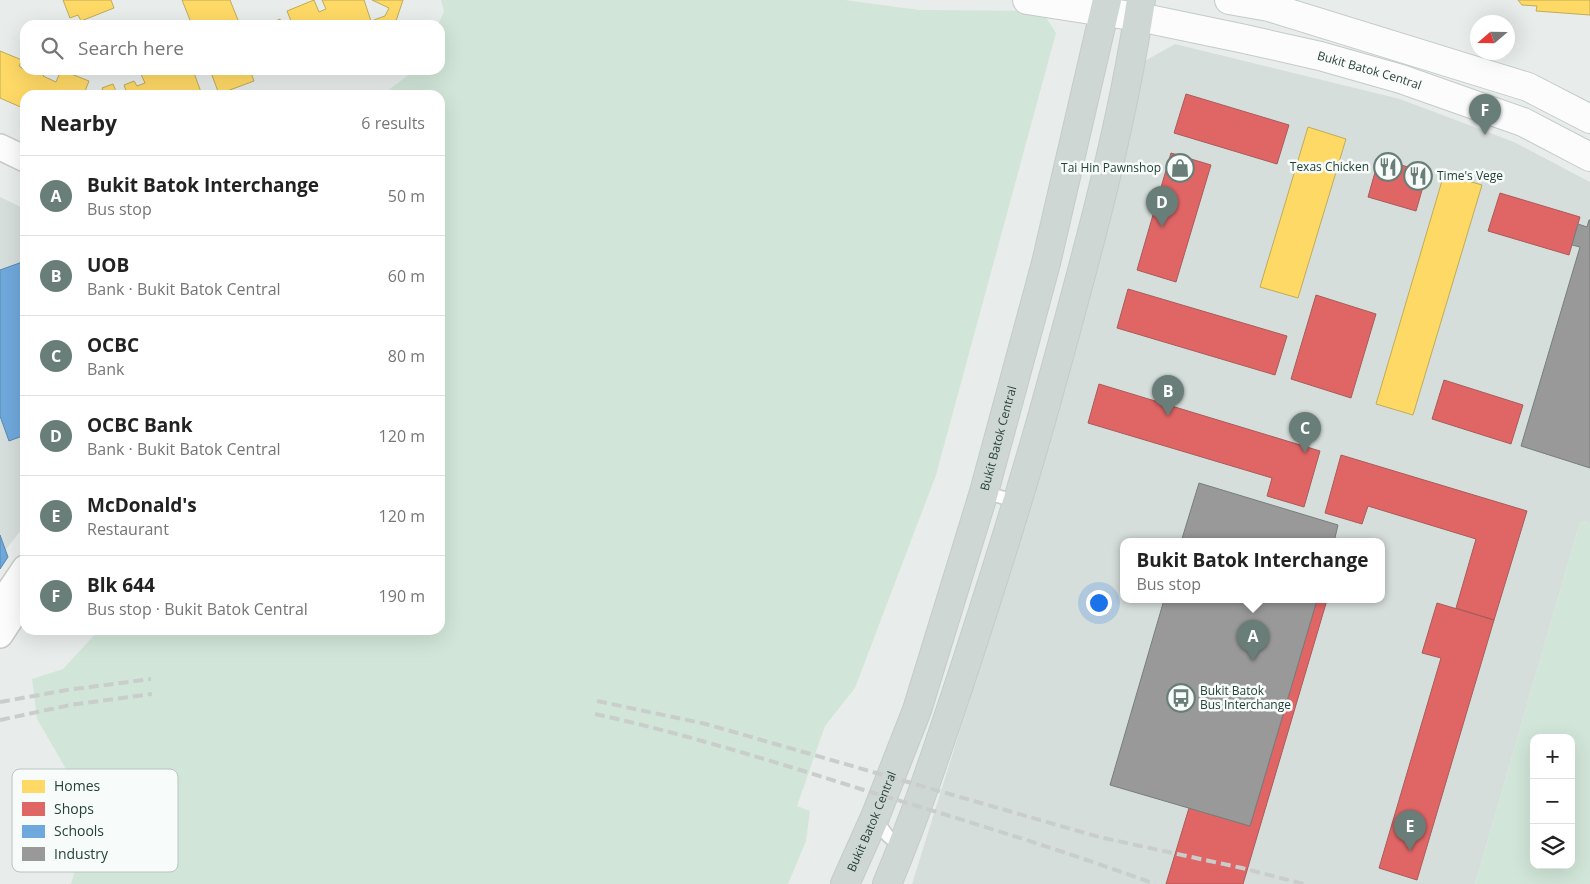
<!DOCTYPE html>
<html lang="en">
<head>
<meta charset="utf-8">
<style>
  body { margin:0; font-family:"Open Sans",sans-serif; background:#f6f6f6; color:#222 }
  .controls { position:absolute; right:15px; bottom:15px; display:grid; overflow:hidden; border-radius:10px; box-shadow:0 5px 20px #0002 }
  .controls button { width:45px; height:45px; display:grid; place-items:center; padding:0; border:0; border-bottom:1px solid #e0e0e0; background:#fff; color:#222; font:25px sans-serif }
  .compass { position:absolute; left:1470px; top:15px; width:45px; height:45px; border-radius:50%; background:#fff; box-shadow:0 5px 20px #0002; rotate:250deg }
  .you { position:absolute; left:1098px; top:602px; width:18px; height:18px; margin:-12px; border:4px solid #fff; border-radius:50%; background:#1a73e8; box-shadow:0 0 0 8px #1a73e833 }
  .badge { display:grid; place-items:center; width:32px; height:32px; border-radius:50%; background:#697e78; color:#fff; font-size:16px; font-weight:700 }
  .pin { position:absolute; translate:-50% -41px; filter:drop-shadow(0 1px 2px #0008) }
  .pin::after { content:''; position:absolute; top:26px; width:18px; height:15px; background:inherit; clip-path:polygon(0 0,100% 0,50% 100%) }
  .popup { position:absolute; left:1120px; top:538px; width:265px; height:65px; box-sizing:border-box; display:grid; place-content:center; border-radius:10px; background:#fff; filter:drop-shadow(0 1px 4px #0005); font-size:16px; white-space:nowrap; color:#767676 }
  .popup b { font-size:19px; color:#222 }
  .popup::after { content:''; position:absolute; left:50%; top:100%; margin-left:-10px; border:10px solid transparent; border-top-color:#fff }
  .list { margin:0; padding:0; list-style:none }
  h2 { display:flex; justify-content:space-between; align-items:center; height:65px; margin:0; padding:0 20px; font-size:21px }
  h2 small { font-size:16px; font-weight:400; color:#767676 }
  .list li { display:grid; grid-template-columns:32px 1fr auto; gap:15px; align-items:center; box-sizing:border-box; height:80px; padding:0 20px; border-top:1px solid #e0e0e0 }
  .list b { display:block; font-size:19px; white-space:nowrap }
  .list p { margin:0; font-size:16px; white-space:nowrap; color:#767676 }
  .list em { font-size:16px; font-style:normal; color:#767676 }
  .icon { flex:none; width:28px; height:28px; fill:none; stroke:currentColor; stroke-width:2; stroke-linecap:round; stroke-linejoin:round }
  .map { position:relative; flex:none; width:1590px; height:884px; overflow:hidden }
  .search { position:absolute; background:#fff; box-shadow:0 5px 20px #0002; left:20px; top:20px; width:425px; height:55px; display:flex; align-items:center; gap:12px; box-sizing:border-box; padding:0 18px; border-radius:15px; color:#767676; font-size:19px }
  .panel { position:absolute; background:#fff; box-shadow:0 5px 20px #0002; left:20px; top:90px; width:425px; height:545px; border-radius:15px }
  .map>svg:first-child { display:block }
  .built { fill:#d6dedb; fill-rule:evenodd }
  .green { fill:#d1e6d8; fill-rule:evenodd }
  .homes { fill:#ffd966; stroke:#bdac59 }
  .shops { fill:#e06666; stroke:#a85b59 }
  .schools { fill:#6fa8dc; stroke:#5889ab }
  .industry { fill:#999; stroke:#767f7c }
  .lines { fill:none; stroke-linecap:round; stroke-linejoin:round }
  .service-casing { stroke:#c5cac8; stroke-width:15 }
  .minor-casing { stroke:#c5cac8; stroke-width:28 }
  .tertiary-casing { stroke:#c5cac8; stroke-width:30 }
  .secondary-casing { stroke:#c3cbc8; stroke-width:30 }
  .primary-casing { stroke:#c3ccc9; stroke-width:30 }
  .service { stroke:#fcfcfc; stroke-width:12 }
  .minor { stroke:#fcfcfc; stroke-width:25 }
  .tertiary { stroke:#fcfcfc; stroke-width:28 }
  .secondary { stroke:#fcfcfc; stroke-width:28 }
  .primary { stroke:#cfd7d5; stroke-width:28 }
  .rail { stroke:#c9cdcc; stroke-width:4; stroke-dasharray:10 5; stroke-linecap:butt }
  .labels { text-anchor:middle; stroke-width:5; stroke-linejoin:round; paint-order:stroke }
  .street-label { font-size:12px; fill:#24423a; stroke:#f7fbf9 }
  .poi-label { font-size:12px; fill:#24423a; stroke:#f7fbf9; text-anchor:end }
  .key { fill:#f7fbf9; stroke:#b8c4c0; stroke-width:1 }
  .key-label { font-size:14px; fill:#24423a }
</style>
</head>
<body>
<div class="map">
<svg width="1590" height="884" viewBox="0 0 1590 884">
  <rect width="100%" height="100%" fill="#e8edeb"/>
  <!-- built -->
  <path class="built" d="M 1175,44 L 1400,99 L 1514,142 L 1590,182 L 1590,523 L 1580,522 L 1475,884 L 912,884 L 1039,477 L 1143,62 ZM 1124,542 L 1382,542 L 1382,600 L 1124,600 Z
    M 0,197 L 25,209 L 25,525 L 0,557 Z"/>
  <!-- green -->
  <path class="green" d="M 441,0 L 845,0 L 919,10 L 1042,11 L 1056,33 L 936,475 L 855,688 L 825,726 L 797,806 L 810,811 L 806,841 L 788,884 L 71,884 L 75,871 L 137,806 L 159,771 L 88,807 L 37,719 L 32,679 L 63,669 L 99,630 L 440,630 L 440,95 L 382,95 L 415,70 L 440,70 L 440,25 L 438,25 L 444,11 Z
    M 1580,522 L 1590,523 L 1590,884 L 1475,884 ZM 1534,738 L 1571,738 L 1571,865 L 1534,865 Z"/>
  <!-- homes -->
  <path class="homes" d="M 63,0 L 111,0 L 114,8 L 81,21 L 78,15 L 70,18 Z
    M 182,0 L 230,0 L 240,25 L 192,25 Z
    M 314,0 L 319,12 L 326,9 L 322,0 L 364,0 L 371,21 L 385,16 L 389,8 L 372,0 L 403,0 L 395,24 L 392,25 L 274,25 L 273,22 L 280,19 L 282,25 L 291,21 L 287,11 Z
    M 1518,0 L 1590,0 L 1590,15 L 1536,11 L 1537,6 L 1522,5 Z
    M 0,51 L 22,60 L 19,66 L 25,70 L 31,72 L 32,70 L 46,70 L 43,76 L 56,82 L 61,70 L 89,81 L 84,94 L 87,95 L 25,95 L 25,109 L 0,98 Z
    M 145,70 L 169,70 L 170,73 L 179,70 L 193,70 L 202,95 L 101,95 L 104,93 L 102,88 L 113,84 L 117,94 L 126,91 L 124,85 L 134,81 L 137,86 L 145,83 L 140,72 Z
    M 210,70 L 257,70 L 258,71 L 251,73 L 254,81 L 219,94 Z
    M 1308,127 L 1346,139 L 1298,298 L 1260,287 Z
    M 1444,174 L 1482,185 L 1413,415 L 1376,404 Z"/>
  <!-- shops -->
  <path class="shops" d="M 1186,94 L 1289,125 L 1277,164 L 1174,133 Z
    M 1171,153 L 1211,165 L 1176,282 L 1137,270 Z
    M 1379,158 L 1427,173 L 1416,211 L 1368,197 Z
    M 1500,193 L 1580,217 L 1569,255 L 1488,231 Z
    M 1128,289 L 1287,336 L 1275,375 L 1117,328 Z
    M 1316,295 L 1376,314 L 1351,398 L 1291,379 Z
    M 1444,380 L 1523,405 L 1511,444 L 1432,419 Z
    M 1099,384 L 1320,451 L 1304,507 L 1267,496 L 1272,478 L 1088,423 Z
    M 1341,455 L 1527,511 L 1494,620 L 1456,608 L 1476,539 L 1368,506 L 1362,524 L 1325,513 Z
    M 1317,600 L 1327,600 L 1243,884 L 1166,884 L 1189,808 L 1250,826 Z
    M 1437,603 L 1494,620 L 1417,880 L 1379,868 L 1441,658 L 1422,653 Z"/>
  <!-- schools -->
  <path class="schools" d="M 25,261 L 25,435 L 9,441 L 0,416 L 0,270 Z
    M 0,535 L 8,557 L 0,569 Z"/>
  <!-- industry -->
  <path class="industry" d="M 1589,220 L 1590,220 L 1590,468 L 1521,446 L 1580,247 L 1572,245 L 1578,224 L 1587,227 Z
    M 1199,483 L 1338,525 L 1334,542 L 1181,542 Z
    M 1164,600 L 1317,600 L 1250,826 L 1110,785 Z"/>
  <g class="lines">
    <defs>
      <path id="service" d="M 984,492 L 1018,502
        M 875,818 L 887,835 L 902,848"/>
      <path id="minor" d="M 0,147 L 25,159
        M 0,605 L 25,568
        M 0,635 L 25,597"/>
      <path id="tertiary" d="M 1027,0 L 1104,12"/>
      <g id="secondary">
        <path d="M 1229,0 L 1269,7 L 1528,87 L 1590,119"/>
        <path id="s1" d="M 1104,12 L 1139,17 L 1240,38 L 1320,56 L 1401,79 L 1523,122 L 1590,157"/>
      </g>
      <g id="primary">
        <path id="s2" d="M 845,884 L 875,817 L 917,710 L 984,492 L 1046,263 L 1107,0"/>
        <path d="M 887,884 C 914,820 936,754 958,688 C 990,591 1021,494 1048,396 C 1084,265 1121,134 1141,0"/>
      </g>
    </defs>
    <!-- service casing -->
    <use href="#service" class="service-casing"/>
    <!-- minor casing -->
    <use href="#minor" class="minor-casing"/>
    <!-- tertiary casing -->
    <use href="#tertiary" class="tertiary-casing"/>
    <!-- secondary casing -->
    <use href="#secondary" class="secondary-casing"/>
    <!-- primary casing -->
    <use href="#primary" class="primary-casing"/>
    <!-- service -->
    <use href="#service" class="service"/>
    <!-- minor -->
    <use href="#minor" class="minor"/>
    <!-- tertiary -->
    <use href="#tertiary" class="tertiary"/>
    <!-- secondary -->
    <use href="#secondary" class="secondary"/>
    <!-- primary -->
    <use href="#primary" class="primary"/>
    <!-- rail -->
    <path class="rail" d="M 597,701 L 706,724 L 1099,837 L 1242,868 L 1304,884
      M 0,702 L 67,690 L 151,679
      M 595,714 C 686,734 775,762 864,790 C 961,819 1059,849 1155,884
      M 0,720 L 70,705 L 152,694"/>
  </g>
  <!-- icons -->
  <defs>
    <symbol id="restaurant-ring" viewBox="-11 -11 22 22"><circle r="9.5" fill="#f7fbf9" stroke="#697e78" stroke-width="1.5"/><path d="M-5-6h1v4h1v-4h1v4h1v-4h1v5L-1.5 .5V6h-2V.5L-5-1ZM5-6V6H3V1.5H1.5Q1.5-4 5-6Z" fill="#697e78"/></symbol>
    <symbol id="shop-ring" viewBox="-11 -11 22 22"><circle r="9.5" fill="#f7fbf9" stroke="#697e78" stroke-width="1.5"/><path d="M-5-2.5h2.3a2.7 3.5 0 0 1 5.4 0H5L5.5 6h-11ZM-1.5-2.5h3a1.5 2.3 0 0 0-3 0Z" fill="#697e78"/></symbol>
    <symbol id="bus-ring" viewBox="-11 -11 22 22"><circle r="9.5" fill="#f7fbf9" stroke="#697e78" stroke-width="1.5"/><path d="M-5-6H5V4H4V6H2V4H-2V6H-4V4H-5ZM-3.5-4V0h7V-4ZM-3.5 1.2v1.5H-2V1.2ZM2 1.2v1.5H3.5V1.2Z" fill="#697e78"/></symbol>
  </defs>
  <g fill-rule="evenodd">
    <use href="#restaurant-ring" x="1372" y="151" width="32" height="32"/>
    <use href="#shop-ring" x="1164" y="152" width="32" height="32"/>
    <use href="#restaurant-ring" x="1402" y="160" width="32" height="32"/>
    <use href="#bus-ring" x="1165" y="682" width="32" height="32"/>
  </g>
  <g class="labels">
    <!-- street labels -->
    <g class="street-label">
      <text dy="4" stroke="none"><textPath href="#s1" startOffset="272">Bukit Batok Central</textPath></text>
      <text dy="4" stroke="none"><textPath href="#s2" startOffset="472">Bukit Batok Central</textPath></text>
      <text dy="4" stroke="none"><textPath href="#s2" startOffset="68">Bukit Batok Central</textPath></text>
    </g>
    <!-- poi labels -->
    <g class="poi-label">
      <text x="1369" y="171">Texas Chicken</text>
      <text x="1161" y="172">Tai Hin Pawnshop</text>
      <text x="1437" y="180" text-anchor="start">Time's Vege</text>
      <text x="1200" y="695" text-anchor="start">Bukit Batok<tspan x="1200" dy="14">Bus Interchange</tspan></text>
    </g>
  </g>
  <!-- legend -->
  <rect x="12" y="769" width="166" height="103" rx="8" class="key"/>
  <rect x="22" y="780" width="23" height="13" fill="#ffd966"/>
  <rect x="22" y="802" width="23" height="14" fill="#e06666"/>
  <rect x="22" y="825" width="23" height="13" fill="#6fa8dc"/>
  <rect x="22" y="847" width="23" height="14" fill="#999"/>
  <g class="key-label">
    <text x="54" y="791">Homes</text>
    <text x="54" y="814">Shops</text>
    <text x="54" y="836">Schools</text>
    <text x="54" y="859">Industry</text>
  </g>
</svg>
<div class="controls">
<button>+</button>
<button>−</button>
<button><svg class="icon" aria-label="layers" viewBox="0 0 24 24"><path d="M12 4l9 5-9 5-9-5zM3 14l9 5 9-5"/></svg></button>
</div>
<svg class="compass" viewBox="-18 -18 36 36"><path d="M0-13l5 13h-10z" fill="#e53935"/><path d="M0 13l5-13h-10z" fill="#767676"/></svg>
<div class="you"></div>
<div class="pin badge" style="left:1253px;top:661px">A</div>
<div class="popup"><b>Bukit Batok Interchange</b>Bus stop</div>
<div class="pin badge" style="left:1168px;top:416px">B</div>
<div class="pin badge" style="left:1305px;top:453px">C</div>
<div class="pin badge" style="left:1162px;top:227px">D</div>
<div class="pin badge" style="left:1410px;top:851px">E</div>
<div class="pin badge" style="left:1485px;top:135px">F</div>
<div class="search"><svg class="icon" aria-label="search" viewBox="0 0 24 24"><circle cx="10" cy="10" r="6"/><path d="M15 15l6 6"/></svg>Search here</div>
<section class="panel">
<h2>Nearby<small>6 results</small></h2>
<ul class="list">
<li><span class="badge">A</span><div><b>Bukit Batok Interchange</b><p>Bus stop</p></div><em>50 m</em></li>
<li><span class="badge">B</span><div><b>UOB</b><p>Bank · Bukit Batok Central</p></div><em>60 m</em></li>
<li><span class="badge">C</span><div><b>OCBC</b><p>Bank</p></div><em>80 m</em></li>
<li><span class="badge">D</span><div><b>OCBC Bank</b><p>Bank · Bukit Batok Central</p></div><em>120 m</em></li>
<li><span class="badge">E</span><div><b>McDonald's</b><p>Restaurant</p></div><em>120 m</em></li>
<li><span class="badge">F</span><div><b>Blk 644</b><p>Bus stop · Bukit Batok Central</p></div><em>190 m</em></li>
</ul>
</section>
</div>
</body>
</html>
